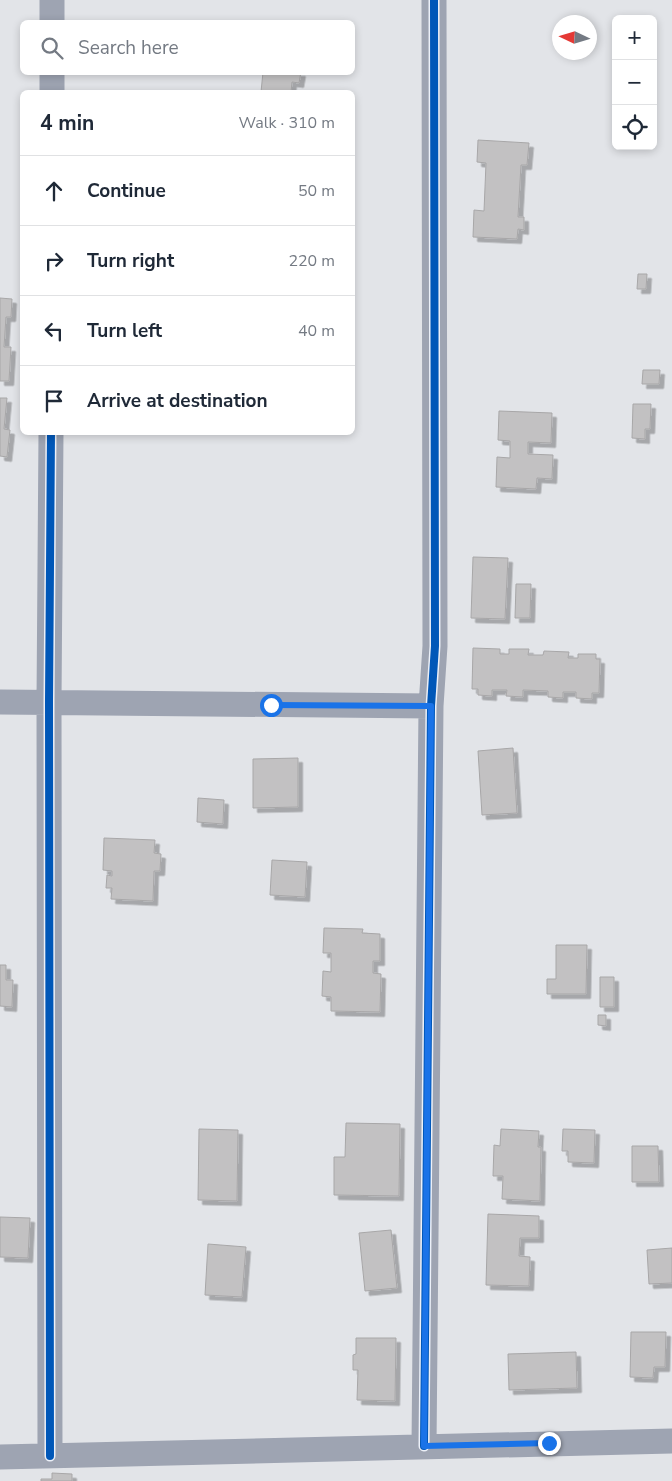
<!DOCTYPE html>
<html lang="en">
<head>
<meta charset="utf-8">
<style>
  body { margin:0; font-family:"Nunito Sans",sans-serif; background:#f2f2f3; color:#1f2937 }
  .controls { position:absolute; right:15px; top:15px; display:grid; overflow:hidden; border-radius:8px; box-shadow:0 2px 8px #0003 }
  .controls button { width:45px; height:45px; display:grid; place-items:center; padding:0; border:0; border-bottom:1px solid #e0e1e3; background:#fff; color:#1f2937; font:25px sans-serif }
  .compass { position:absolute; left:552px; top:15px; width:45px; height:45px; border-radius:50%; background:#fff; box-shadow:0 2px 8px #0003; rotate:274deg }
  .stop { position:absolute; width:15px; height:15px; margin:-11px; border:4px solid #1a73e8; border-radius:50%; background:#fff }
  .stop.end { background:#1a73e8; border-color:#fff; box-shadow:0 1px 5px #0008 }
  .list { margin:0; padding:0; list-style:none }
  h2 { display:flex; justify-content:space-between; align-items:center; height:65px; margin:0; padding:0 20px; font-size:21px }
  h2 small { font-size:16px; font-weight:400; color:#747a83 }
  .list li { display:grid; grid-template-columns:32px 1fr auto; gap:15px; align-items:center; box-sizing:border-box; height:70px; padding:0 20px; border-top:1px solid #e0e1e3 }
  .list b { display:block; font-size:19px; white-space:nowrap }
  .list em { font-size:16px; font-style:normal; color:#747a83 }
  .icon { flex:none; width:28px; height:28px; fill:none; stroke:currentColor; stroke-width:2; stroke-linecap:round; stroke-linejoin:round }
  .map { position:relative; flex:none; width:672px; height:1481px; overflow:hidden }
  .search { position:absolute; background:#fff; box-shadow:0 2px 8px #0003; left:20px; top:20px; width:335px; height:55px; display:flex; align-items:center; gap:12px; box-sizing:border-box; padding:0 18px; border-radius:8px; color:#747a83; font-size:19px }
  .panel { position:absolute; background:#fff; box-shadow:0 2px 8px #0003; left:20px; top:90px; width:335px; height:345px; border-radius:8px }
  .map>svg:first-child { display:block }
  .building { fill:#c2c1c2; stroke:#a8a7a8; filter:url(#shadow) }
  .lines { fill:none; stroke-linecap:round; stroke-linejoin:round }
  .minor { stroke:#9ea4b2; stroke-width:25 }
  .cycleway-casing { stroke:#ecf0f8; stroke-width:11 }
  .cycleway { stroke:#0057b8; stroke-width:8 }
  .route { stroke:#1a73e8; stroke-width:6 }
</style>
</head>
<body>
<div class="map">
<svg width="672" height="1481" viewBox="0 0 672 1481">
  <defs>
    <filter id="shadow"><feDropShadow dx="4.5" dy="4.5" stdDeviation="0" flood-color="#0004"/></filter>
  </defs>
  <rect width="100%" height="100%" fill="#e2e4e8"/>
  <!-- building -->
  <path class="building" d="M 263,72 L 301,72 L 299,83 L 292,82 L 291,92 L 261,92 Z
    M 478,140 L 529,143 L 527,165 L 521,165 L 518,217 L 524,217 L 524,230 L 518,229 L 517,239 L 473,237 L 474,210 L 484,211 L 486,163 L 477,162 Z
    M 638,274 L 647,274 L 646,289 L 637,289 Z
    M 0,298 L 12,299 L 11,317 L 6,317 L 4,347 L 11,347 L 9,381 L 0,381 Z
    M 643,370 L 660,370 L 659,384 L 642,384 Z
    M 0,398 L 7,398 L 4,429 L 10,430 L 7,457 L 0,456 Z
    M 633,404 L 651,404 L 650,429 L 645,429 L 645,439 L 632,438 Z
    M 499,411 L 552,413 L 551,443 L 528,442 L 528,454 L 553,455 L 552,479 L 537,478 L 536,489 L 496,487 L 497,457 L 510,458 L 510,441 L 498,440 Z
    M 473,557 L 508,558 L 505,619 L 471,618 Z
    M 516,584 L 531,584 L 530,618 L 515,618 Z
    M 473,648 L 500,649 L 500,654 L 509,654 L 509,649 L 529,649 L 528,655 L 543,655 L 544,651 L 569,652 L 568,658 L 578,658 L 578,654 L 596,654 L 596,659 L 600,659 L 599,693 L 592,693 L 592,699 L 576,698 L 576,692 L 563,692 L 563,698 L 548,697 L 548,691 L 523,690 L 523,697 L 506,696 L 507,690 L 492,690 L 492,696 L 478,695 L 478,689 L 472,689 Z
    M 513,748 L 517,813 L 482,815 L 478,751 Z
    M 298,758 L 298,807 L 253,808 L 253,759 Z
    M 198,798 L 224,800 L 223,824 L 197,822 Z
    M 104,838 L 155,840 L 154,853 L 161,854 L 160,871 L 154,871 L 153,901 L 111,899 L 112,888 L 106,888 L 107,875 L 112,876 L 112,871 L 103,870 Z
    M 272,860 L 307,862 L 305,897 L 270,895 Z
    M 324,928 L 363,929 L 362,933 L 380,934 L 380,961 L 373,961 L 373,973 L 381,974 L 380,1012 L 331,1011 L 331,997 L 322,996 L 323,971 L 331,972 L 331,953 L 323,953 Z
    M 556,945 L 587,945 L 586,994 L 547,994 L 547,979 L 556,979 Z
    M 0,965 L 6,965 L 6,980 L 13,980 L 12,1007 L 0,1006 Z
    M 600,977 L 614,977 L 614,1007 L 600,1007 Z
    M 598,1015 L 606,1015 L 606,1026 L 598,1025 Z
    M 346,1123 L 400,1124 L 399,1196 L 334,1195 L 334,1157 L 345,1157 Z
    M 199,1129 L 238,1130 L 237,1201 L 198,1200 Z
    M 501,1129 L 539,1131 L 538,1147 L 541,1147 L 540,1201 L 502,1199 L 503,1176 L 493,1176 L 494,1145 L 500,1146 Z
    M 563,1129 L 595,1130 L 594,1163 L 568,1162 L 568,1151 L 562,1151 Z
    M 632,1146 L 658,1146 L 659,1182 L 632,1182 Z
    M 488,1214 L 539,1216 L 539,1238 L 520,1238 L 519,1256 L 530,1257 L 529,1286 L 486,1285 Z
    M 0,1217 L 30,1218 L 28,1258 L 0,1257 Z
    M 391,1230 L 397,1288 L 365,1291 L 359,1233 Z
    M 208,1244 L 246,1247 L 242,1297 L 205,1295 Z
    M 672,1248 L 672,1283 L 649,1284 L 647,1250 Z
    M 631,1332 L 666,1332 L 665,1367 L 654,1367 L 653,1378 L 630,1377 Z
    M 356,1338 L 396,1338 L 395,1401 L 357,1400 L 358,1370 L 353,1370 L 353,1355 L 356,1354 Z
    M 576,1352 L 577,1388 L 509,1390 L 508,1354 Z
    M 52,1473 L 72,1474 L 72,1481 L 41,1481 L 41,1479 L 52,1479 Z"/>
  <g class="lines">
    <!-- minor -->
    <path class="minor" d="M 52,22 L 52,0
      M 52,92 L 52,72
      M 0,702 L 431,706
      M 424,1446 L 431,706 L 435,646 L 434,0
      M 50,1456 L 49,701 L 51,432
      M 0,1457 L 672,1441"/>
    <defs>
      <path id="cycleway" d="M 424,1446 L 431,706 L 435,646 L 434,0
        M 50,1456 L 49,701 L 51,432"/>
    </defs>
    <!-- cycleway casing -->
    <use href="#cycleway" class="cycleway-casing"/>
    <!-- cycleway -->
    <use href="#cycleway" class="cycleway"/>
  </g>
  <g class="lines">
    <!-- route -->
    <path class="route" d="M 271,705 L 431,706 L 424,1446 L 549,1443"/>
  </g>
</svg>
<div class="controls">
<button>+</button>
<button>−</button>
<button><svg class="icon" aria-label="locate" viewBox="0 0 24 24"><circle cx="12" cy="12" r="6"/><path d="M12 2v4M12 18v4M2 12h4M18 12h4"/></svg></button>
</div>
<svg class="compass" viewBox="-18 -18 36 36"><path d="M0-13l5 13h-10z" fill="#e53935"/><path d="M0 13l5-13h-10z" fill="#747a83"/></svg>
<div class="stop" style="left:271px;top:705px"></div>
<div class="stop end" style="left:549px;top:1443px"></div>
<div class="search"><svg class="icon" aria-label="search" viewBox="0 0 24 24"><circle cx="10" cy="10" r="6"/><path d="M15 15l6 6"/></svg>Search here</div>
<section class="panel">
<h2>4 min<small>Walk · 310 m</small></h2>
<ul class="list">
<li><svg class="icon" aria-label="ahead" viewBox="0 0 24 24"><path d="M12 20V5M6 11l6-6 6 6"/></svg><div><b>Continue</b></div><em>50 m</em></li>
<li><svg class="icon" aria-label="right" viewBox="0 0 24 24"><path d="M7 20v-9h11M14 6l5 5-5 5"/></svg><div><b>Turn right</b></div><em>220 m</em></li>
<li><svg class="icon" aria-label="left" viewBox="0 0 24 24"><path d="M17 20v-9H6M10 6l-5 5 5 5"/></svg><div><b>Turn left</b></div><em>40 m</em></li>
<li><svg class="icon" aria-label="arrive" viewBox="0 0 24 24"><path d="M6 21V4h12l-3 4 3 4H6"/></svg><div><b>Arrive at destination</b></div></li>
</ul>
</section>
</div>
</body>
</html>
